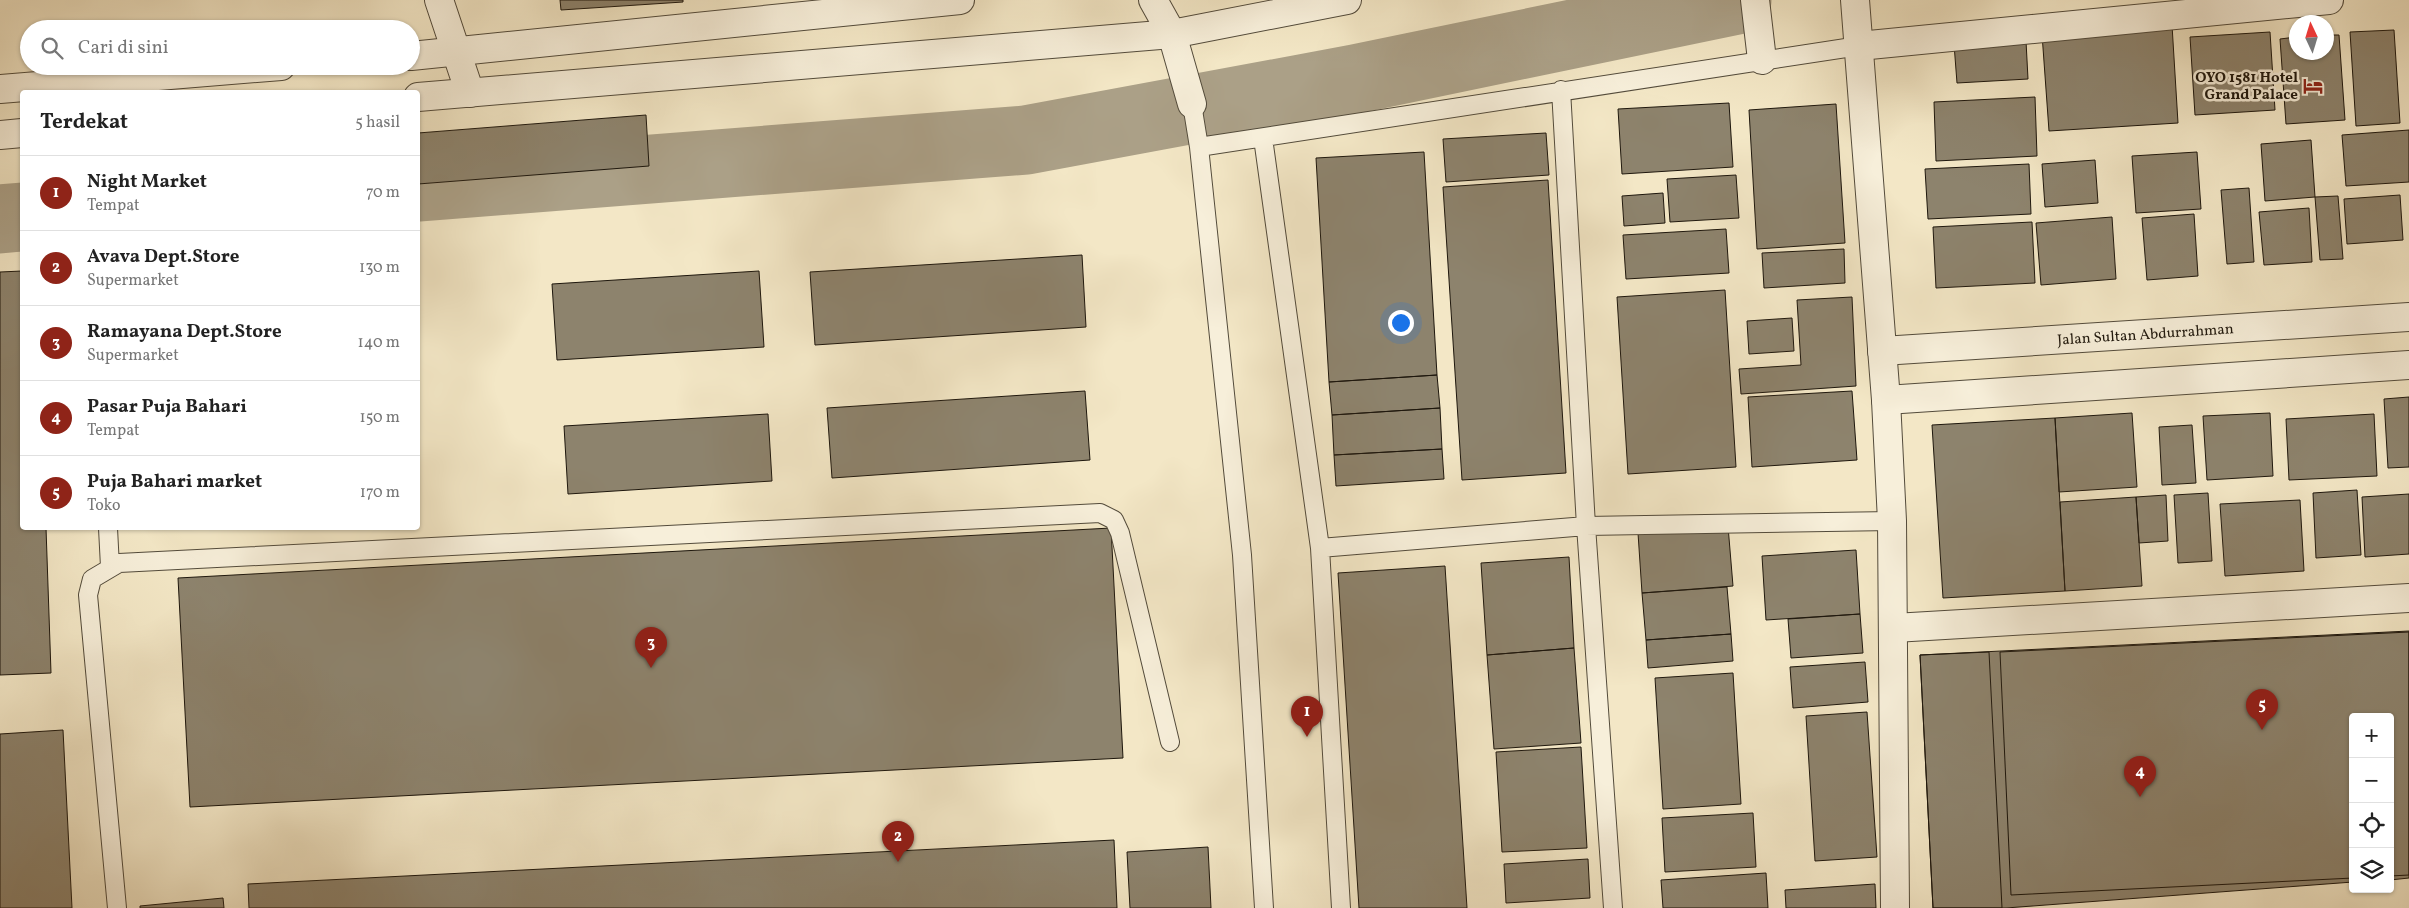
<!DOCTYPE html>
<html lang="id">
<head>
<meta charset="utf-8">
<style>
  body { margin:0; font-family:Vollkorn,serif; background:#f6f6f6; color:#222 }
  .controls { position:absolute; right:15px; bottom:15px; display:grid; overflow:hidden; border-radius:5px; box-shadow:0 1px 4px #0004 }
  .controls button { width:45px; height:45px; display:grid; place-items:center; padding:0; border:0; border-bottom:1px solid #e0e0e0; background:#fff; color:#222; font:25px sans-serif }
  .compass { position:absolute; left:2289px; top:15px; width:45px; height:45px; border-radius:50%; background:#fff; box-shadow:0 1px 4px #0004; rotate:356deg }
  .you { position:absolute; left:1400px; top:322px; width:18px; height:18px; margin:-12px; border:4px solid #fff; border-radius:50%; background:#1a73e8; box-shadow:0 0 0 8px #1a73e833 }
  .badge { display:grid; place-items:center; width:32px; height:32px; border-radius:50%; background:#8f2418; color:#fff; font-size:16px; font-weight:700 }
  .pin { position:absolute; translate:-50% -41px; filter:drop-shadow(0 1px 2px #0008) }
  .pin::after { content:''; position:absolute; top:26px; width:18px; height:15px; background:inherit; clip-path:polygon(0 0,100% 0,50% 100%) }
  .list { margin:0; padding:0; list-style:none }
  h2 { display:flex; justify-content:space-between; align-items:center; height:65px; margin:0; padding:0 20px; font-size:21px }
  h2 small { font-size:16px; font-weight:400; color:#767676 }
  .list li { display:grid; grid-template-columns:32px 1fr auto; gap:15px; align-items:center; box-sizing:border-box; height:75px; padding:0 20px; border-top:1px solid #e0e0e0 }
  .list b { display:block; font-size:19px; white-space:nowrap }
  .list p { margin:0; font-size:16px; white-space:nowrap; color:#767676 }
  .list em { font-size:16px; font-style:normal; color:#767676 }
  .icon { flex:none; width:28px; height:28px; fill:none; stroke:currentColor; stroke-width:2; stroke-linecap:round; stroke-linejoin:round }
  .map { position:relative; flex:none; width:2409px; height:908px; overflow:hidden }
  .search { position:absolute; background:#fff; box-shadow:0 1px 4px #0004; left:20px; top:20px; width:400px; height:55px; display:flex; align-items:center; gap:12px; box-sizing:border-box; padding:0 18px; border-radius:28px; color:#767676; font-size:19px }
  .panel { position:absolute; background:#fff; box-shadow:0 1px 4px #0004; left:20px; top:90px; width:400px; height:440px; border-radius:5px }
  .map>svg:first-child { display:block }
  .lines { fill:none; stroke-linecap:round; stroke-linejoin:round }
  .river { stroke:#aba087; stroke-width:69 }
  .building { fill:#8d836d; stroke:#1e170d }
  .service-casing { stroke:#534b3b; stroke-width:20 }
  .minor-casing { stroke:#534b3b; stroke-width:30 }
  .tertiary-casing { stroke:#534b3b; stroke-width:30 }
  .service { stroke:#f7efda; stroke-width:18 }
  .minor { stroke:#f7efda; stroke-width:28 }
  .tertiary { stroke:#f7efda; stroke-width:28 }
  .labels { text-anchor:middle; stroke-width:5; stroke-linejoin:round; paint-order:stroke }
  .poi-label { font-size:15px; font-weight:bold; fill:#1e170d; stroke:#f7efda; text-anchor:end }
  .street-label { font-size:15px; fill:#1e170d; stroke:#f7efda }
</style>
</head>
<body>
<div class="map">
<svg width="2409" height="908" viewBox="0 0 2409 908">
  <rect width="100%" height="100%" fill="#f3e7c6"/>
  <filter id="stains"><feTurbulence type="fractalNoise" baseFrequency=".004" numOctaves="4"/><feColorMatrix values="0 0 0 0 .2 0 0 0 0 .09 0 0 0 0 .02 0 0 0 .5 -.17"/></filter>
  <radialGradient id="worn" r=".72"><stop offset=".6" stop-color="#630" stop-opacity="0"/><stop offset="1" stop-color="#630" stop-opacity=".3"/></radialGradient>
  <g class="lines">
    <!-- river -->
    <path class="river" d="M 418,187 L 1026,140 L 1355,79 L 1737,0
      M 0,219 L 22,217"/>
  </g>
  <!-- building -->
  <path class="building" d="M 560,0 L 683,0 L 683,2 L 561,10 Z
    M 2172,25 L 2178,123 L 2049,131 L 2042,34 Z
    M 2394,30 L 2400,123 L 2356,126 L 2350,32 Z
    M 2270,32 L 2275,110 L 2195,115 L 2190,37 Z
    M 2326,35 L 2339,35 L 2345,120 L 2286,124 L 2280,39 L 2296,37 L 2296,52 L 2326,52 Z
    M 2026,41 L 2028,79 L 1957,83 L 1954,44 Z
    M 2035,97 L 2037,156 L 1936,161 L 1934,102 Z
    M 1729,103 L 1733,167 L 1622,174 L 1618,109 Z
    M 1836,104 L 1845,243 L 1757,249 L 1749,110 Z
    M 646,115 L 649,166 L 418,184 L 418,133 Z
    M 2409,130 L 2409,182 L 2346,186 L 2342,135 Z
    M 1546,133 L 1549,175 L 1446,182 L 1443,139 Z
    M 2311,140 L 2315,197 L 2265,201 L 2261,144 Z
    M 1424,152 L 1437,375 L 1329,382 L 1316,158 Z
    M 2197,152 L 2201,209 L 2136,213 L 2132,156 Z
    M 2095,160 L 2098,203 L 2045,207 L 2042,164 Z
    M 2029,164 L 2031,214 L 1928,219 L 1925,169 Z
    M 1736,175 L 1739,218 L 1670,222 L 1667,179 Z
    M 1548,180 L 1566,473 L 1462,480 L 1443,187 Z
    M 2249,188 L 2254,262 L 2227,264 L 2221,190 Z
    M 1663,193 L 1665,223 L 1624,226 L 1622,196 Z
    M 2400,195 L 2403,240 L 2347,244 L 2344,199 Z
    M 2338,196 L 2343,259 L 2320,260 L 2315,197 Z
    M 2309,208 L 2312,262 L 2264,265 L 2259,212 Z
    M 2194,214 L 2198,276 L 2147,280 L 2142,218 Z
    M 2112,217 L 2116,279 L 2041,285 L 2036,223 Z
    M 2032,222 L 2035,283 L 1936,288 L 1933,227 Z
    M 1726,229 L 1729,273 L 1626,279 L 1623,235 Z
    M 1844,249 L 1845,283 L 1764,288 L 1762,253 Z
    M 1082,255 L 1086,327 L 815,345 L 810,272 Z
    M 22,271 L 22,528 L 46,528 L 51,673 L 0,675 L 0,272 Z
    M 759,271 L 764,347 L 557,360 L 552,284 Z
    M 1725,290 L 1736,467 L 1628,474 L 1617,297 Z
    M 1852,297 L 1856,386 L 1741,394 L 1739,369 L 1801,365 L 1797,300 Z
    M 1792,318 L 1794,351 L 1749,354 L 1747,321 Z
    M 1437,375 L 1440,408 L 1332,415 L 1329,382 Z
    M 1085,391 L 1090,460 L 832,478 L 827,408 Z
    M 1852,391 L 1857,460 L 1752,467 L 1748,397 Z
    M 2409,397 L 2409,467 L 2388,468 L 2384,399 Z
    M 1440,408 L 1442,449 L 1334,455 L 1332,415 Z
    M 2132,413 L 2137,487 L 2059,492 L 2055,418 Z
    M 2270,413 L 2273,476 L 2207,480 L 2203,416 Z
    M 768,414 L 772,481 L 568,494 L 564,426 Z
    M 2374,414 L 2377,476 L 2289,480 L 2286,419 Z
    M 2055,418 L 2065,591 L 1943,598 L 1932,425 Z
    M 2192,425 L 2196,483 L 2162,485 L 2159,427 Z
    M 1442,449 L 1444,479 L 1336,486 L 1334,455 Z
    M 2357,490 L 2361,555 L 2316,558 L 2313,493 Z
    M 2208,493 L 2212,561 L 2178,563 L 2174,495 Z
    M 2409,494 L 2409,554 L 2365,557 L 2362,497 Z
    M 2166,495 L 2168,541 L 2139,543 L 2136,497 Z
    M 2136,497 L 2142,586 L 2065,591 L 2060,502 Z
    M 2300,500 L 2304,571 L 2225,576 L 2220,504 Z
    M 1728,526 L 1733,586 L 1642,593 L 1638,533 Z
    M 1111,528 L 1123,758 L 190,807 L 178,578 Z
    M 1856,550 L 1860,614 L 1766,620 L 1762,556 Z
    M 1569,557 L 1574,648 L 1487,655 L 1481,563 Z
    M 1445,566 L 1467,908 L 1359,908 L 1338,573 Z
    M 1727,587 L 1731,634 L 1646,640 L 1642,593 Z
    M 1860,614 L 1863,653 L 1791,658 L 1788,619 Z
    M 2409,631 L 2409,878 L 2390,880 L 2390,717 L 2353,717 L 2353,882 L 2006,908 L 1933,908 L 1920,655 Z
    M 2409,632 L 2409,875 L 2390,876 L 2390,717 L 2353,717 L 2353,878 L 2011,895 L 2000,652 Z
    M 1731,634 L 1733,661 L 1648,668 L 1646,640 Z
    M 1574,648 L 1581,743 L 1494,749 L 1487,655 Z
    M 1989,652 L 2002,908 L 1933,908 L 1920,655 Z
    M 1865,662 L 1868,702 L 1793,708 L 1790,667 Z
    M 1733,673 L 1741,804 L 1663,809 L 1655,678 Z
    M 1867,712 L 1877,857 L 1815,861 L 1806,716 Z
    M 63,730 L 72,908 L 0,908 L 0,734 Z
    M 1581,747 L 1587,848 L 1502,852 L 1496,752 Z
    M 1753,813 L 1756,867 L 1665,872 L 1662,818 Z
    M 1114,840 L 1117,908 L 249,908 L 248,884 Z
    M 1208,847 L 1211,908 L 1130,908 L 1127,852 Z
    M 1588,859 L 1590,898 L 1506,903 L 1504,864 Z
    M 1766,873 L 1768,908 L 1663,908 L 1661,880 Z
    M 1875,884 L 1876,908 L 1786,908 L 1785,890 Z
    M 223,898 L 224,908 L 140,908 L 140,906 Z"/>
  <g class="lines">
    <defs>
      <path id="service" d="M 1561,90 L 1586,526 L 1613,908
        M 1192,104 L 1199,147 L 1242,555 L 1264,908
        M 1263,138 L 1320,548 L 1341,908
        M 1199,147 L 1859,46
        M 108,528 L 110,567
        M 1320,548 L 1586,526 L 1892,521
        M 117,908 L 88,595 L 92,579 L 119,563 L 1100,513 L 1114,520 L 1120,533 L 1170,742"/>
      <g id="minor">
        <path d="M 439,0 L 470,93"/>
        <path d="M 1153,0 L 1172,34 L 1192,104"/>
        <path d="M 1755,0 L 1762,60"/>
        <path d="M 1855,0 L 1886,400 L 1892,521 L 1895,908"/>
        <path d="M 1859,46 L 2329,0"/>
        <path id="s1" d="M 1882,351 L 2409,317"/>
        <path d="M 1886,400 L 2409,365"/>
        <path d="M 1894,628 L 2409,598"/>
      </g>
      <path id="tertiary" d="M 411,56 L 960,0
        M 0,89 L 281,66
        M 418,97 L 1172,34 L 1347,0
        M 0,135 L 22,133"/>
    </defs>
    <!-- service casing -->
    <use href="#service" class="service-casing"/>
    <!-- minor casing -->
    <use href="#minor" class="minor-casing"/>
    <!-- tertiary casing -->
    <use href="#tertiary" class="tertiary-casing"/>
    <!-- service -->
    <use href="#service" class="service"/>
    <!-- minor -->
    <use href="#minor" class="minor"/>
    <!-- tertiary -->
    <use href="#tertiary" class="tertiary"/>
  </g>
  <!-- icons -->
  <defs>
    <symbol id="hotel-bare" viewBox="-9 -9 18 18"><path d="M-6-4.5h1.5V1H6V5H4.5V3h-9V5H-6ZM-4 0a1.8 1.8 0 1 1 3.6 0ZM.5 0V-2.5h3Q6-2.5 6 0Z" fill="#8f2418" stroke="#f7efda" stroke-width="2.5" paint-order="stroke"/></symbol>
  </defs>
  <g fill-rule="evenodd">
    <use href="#hotel-bare" x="2299" y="72" width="28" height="28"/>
  </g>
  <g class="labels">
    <!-- poi labels -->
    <g class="poi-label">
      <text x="2298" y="82">OYO 1581 Hotel<tspan x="2298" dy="17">Grand Palace</tspan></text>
    </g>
    <!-- street labels -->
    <g class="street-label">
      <text dy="5" stroke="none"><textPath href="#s1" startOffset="264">Jalan Sultan Abdurrahman</textPath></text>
    </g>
  </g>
  <rect width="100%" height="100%" filter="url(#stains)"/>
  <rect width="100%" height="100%" fill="url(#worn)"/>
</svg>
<div class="controls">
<button>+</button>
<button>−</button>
<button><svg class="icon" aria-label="locate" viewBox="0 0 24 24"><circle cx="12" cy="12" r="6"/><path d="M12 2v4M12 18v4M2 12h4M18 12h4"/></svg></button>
<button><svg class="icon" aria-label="layers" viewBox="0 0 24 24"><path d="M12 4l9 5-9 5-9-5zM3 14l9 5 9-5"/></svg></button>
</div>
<svg class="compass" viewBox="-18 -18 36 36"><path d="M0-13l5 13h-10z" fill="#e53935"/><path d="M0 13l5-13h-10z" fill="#767676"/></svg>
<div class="you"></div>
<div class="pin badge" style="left:1307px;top:737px">1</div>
<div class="pin badge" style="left:898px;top:862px">2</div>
<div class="pin badge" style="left:651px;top:668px">3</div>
<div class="pin badge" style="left:2140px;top:797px">4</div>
<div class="pin badge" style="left:2262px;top:730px">5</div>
<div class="search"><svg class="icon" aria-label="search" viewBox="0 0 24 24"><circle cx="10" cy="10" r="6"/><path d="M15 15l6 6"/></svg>Cari di sini</div>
<section class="panel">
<h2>Terdekat<small>5 hasil</small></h2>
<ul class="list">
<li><span class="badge">1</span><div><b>Night Market</b><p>Tempat</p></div><em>70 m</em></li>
<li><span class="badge">2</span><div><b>Avava Dept.Store</b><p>Supermarket</p></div><em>130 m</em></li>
<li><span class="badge">3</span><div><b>Ramayana Dept.Store</b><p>Supermarket</p></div><em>140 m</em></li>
<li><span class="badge">4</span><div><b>Pasar Puja Bahari</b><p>Tempat</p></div><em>150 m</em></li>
<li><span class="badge">5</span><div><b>Puja Bahari market</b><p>Toko</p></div><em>170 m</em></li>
</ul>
</section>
</div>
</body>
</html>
